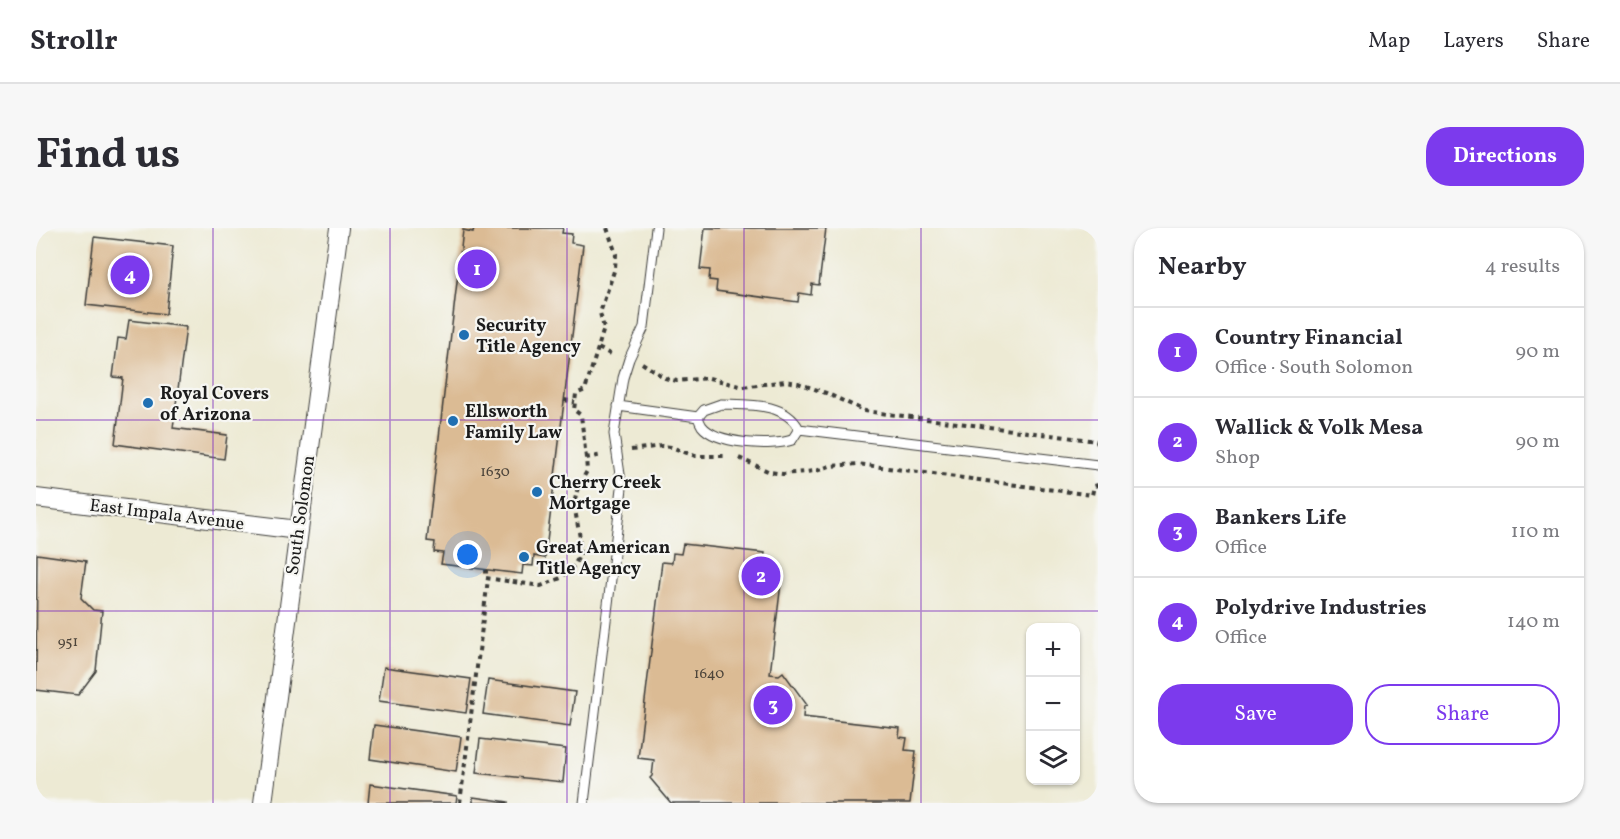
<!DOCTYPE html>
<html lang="en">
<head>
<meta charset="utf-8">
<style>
  body { margin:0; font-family:Vollkorn,serif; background:#f7f7f7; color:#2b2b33 }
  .controls { position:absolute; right:18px; bottom:18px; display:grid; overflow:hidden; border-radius:12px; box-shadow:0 2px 4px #0004 }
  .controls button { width:54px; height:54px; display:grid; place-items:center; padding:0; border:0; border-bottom:2px solid #e1e1e2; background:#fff; color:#2b2b33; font:30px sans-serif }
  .you { position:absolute; left:432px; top:327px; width:21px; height:21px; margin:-15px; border:4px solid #fff; border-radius:50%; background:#1a73e8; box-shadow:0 0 0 9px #1a73e833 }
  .badge { display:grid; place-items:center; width:39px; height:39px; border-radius:50%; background:#7c3aed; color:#fff; font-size:20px; font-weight:700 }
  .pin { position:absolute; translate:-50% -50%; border:3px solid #fff; box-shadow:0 2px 6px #0006 }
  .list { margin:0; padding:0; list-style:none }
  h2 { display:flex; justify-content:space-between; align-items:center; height:78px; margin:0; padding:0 24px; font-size:26px }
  h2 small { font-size:20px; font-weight:400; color:#7c7c81 }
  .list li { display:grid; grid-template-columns:39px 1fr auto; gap:18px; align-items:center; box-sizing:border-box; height:90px; padding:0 24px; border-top:2px solid #e1e1e2 }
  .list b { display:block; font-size:22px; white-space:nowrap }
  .list p { margin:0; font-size:20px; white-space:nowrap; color:#7c7c81 }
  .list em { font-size:20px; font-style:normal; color:#7c7c81 }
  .actions { display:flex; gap:12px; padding:18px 24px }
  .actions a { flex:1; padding:14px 0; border:2px solid #7c3aed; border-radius:24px; text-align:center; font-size:21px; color:#7c3aed }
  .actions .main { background:#7c3aed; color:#fff }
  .icon { flex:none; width:33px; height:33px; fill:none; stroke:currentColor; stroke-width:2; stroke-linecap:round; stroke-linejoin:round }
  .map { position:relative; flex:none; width:1062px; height:575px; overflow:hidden; border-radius:24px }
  header { display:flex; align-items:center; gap:36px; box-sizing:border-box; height:84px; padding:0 30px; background:#fff; border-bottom:2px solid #e1e1e2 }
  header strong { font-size:28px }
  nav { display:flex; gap:33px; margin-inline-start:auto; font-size:21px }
  .intro { display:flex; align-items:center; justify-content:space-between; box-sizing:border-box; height:144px; padding:0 36px }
  h1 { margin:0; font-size:42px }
  .button { padding:15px 27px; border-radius:24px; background:#7c3aed; color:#fff; font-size:21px; font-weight:700 }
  main { display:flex; gap:36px; padding:0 36px }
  aside { flex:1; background:#fff; border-radius:24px; box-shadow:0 2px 4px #0004 }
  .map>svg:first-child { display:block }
  .building { fill:#dbbb94 }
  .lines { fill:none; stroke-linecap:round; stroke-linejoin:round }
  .service-casing { stroke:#3b3b38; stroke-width:11 }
  .minor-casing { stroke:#3b3b38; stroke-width:20 }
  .path { stroke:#3b3b38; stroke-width:4; stroke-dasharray:4.5 4.5; stroke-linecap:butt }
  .service { stroke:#fff; stroke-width:9 }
  .minor { stroke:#fff; stroke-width:18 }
  .grid { fill:none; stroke:#7b2cbf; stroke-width:1.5; stroke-opacity:0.55 }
  .poi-dot { fill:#1f6fb2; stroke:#f6f6f2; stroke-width:2 }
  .labels { text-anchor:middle; stroke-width:4.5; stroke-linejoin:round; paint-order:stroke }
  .number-label { font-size:15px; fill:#4c443a }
  .poi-label { font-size:18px; font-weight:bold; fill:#1c1c1c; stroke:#f6f6f2; text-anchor:start }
  .street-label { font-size:18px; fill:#1c1c1c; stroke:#f6f6f2 }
</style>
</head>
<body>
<header>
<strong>Strollr</strong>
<nav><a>Map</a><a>Layers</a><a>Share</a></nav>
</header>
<div class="intro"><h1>Find us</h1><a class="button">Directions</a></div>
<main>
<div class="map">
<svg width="1062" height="575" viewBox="0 0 1062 575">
  <rect width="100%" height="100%" fill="#f6f6f2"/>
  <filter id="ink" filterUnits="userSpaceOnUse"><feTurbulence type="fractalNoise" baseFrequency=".0167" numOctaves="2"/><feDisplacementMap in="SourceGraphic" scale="12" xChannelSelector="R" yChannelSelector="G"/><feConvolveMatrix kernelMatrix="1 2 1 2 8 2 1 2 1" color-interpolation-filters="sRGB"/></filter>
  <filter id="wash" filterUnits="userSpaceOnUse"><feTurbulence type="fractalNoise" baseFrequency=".008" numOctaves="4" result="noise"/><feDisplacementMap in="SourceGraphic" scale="24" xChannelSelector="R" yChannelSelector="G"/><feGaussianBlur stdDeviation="1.35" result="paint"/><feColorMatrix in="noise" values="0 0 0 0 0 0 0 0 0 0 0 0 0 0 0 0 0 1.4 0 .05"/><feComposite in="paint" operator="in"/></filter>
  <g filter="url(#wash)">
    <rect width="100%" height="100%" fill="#edead4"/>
    <g id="blocks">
      <!-- building -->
      <path class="building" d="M 438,0 L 527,0 L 526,5 L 536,6 L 535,15 L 547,17 L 509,330 L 498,328 L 497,338 L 487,337 L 486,346 L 405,336 L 407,325 L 398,324 L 399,314 L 391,313 L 427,2 L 437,4 Z
        M 669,0 L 790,0 L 783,57 L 776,56 L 775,67 L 763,65 L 762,74 L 680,63 L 681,53 L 673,52 L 674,42 L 664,41 Z
        M 58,9 L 137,18 L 130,86 L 50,77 Z
        M 93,92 L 150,99 L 137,200 L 191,207 L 188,231 L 79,216 L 87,150 L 77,149 L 82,110 L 90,111 Z
        M 647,316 L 729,325 L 728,333 L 740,335 L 739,346 L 746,347 L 734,446 L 743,447 L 747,444 L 771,477 L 768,478 L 767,489 L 864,500 L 863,509 L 871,510 L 869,522 L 880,523 L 874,575 L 635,575 L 614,550 L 616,548 L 618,532 L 602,530 L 626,334 L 636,335 L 637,325 L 645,326 Z
        M 1,326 L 50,333 L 45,370 L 57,382 L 66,383 L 60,443 L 42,467 L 0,462 Z
        M 348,439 L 435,451 L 430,485 L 343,473 Z
        M 452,452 L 539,464 L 534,498 L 447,486 Z
        M 338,497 L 425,509 L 420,544 L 334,531 Z
        M 444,511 L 530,521 L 527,554 L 440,545 Z
        M 334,556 L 421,568 L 420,575 L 332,575 Z
        M 437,569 L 472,574 L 472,575 L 437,575 Z"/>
    </g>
  </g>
  <g filter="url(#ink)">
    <use href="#blocks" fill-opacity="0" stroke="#3b3b38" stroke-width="1.5"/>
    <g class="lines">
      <defs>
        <path id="service" d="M 685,176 C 712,177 749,174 763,201 L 756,212 C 736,219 680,216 666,198 C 664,195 663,192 662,189 L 668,182 Z
          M 582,178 L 662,189
          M 763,201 L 1062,237
          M 548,575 L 586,260 L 578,206 L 587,150 L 593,131 L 608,99 L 620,0"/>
        <path id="minor" d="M 0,270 L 262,302
          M 227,575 L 303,0"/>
      </defs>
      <!-- service casing -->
      <use href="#service" class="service-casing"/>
      <!-- minor casing -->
      <use href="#minor" class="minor-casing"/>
      <!-- path -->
      <path class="path" d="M 571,0 L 580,26 L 579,40 L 564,85 L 568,100 L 562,120 L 578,128
        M 606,135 L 629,150 L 641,153 L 673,150 L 707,159 L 749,153 L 762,155 L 790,165 L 829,183 L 1061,213 L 1062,218
        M 528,172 L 539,174
        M 595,222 L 626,218 L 635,219 L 659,228 L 690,228
        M 550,230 L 545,187 L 538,182 L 540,166 L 549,162 L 562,120
        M 703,230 L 734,244 L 747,246 L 780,243 L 794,238 L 822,236 L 1056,267 L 1058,258 L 1062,257
        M 450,341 L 450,350 L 505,358 L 525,350 L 538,338 L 544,326 L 544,310 L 538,276 L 542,259 L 551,243 L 550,230 L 567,227
        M 424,575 L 452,351"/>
      <!-- service -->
      <use href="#service" class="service"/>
      <!-- minor -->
      <use href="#minor" class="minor"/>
    </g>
  </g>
  <!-- grid -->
  <path class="grid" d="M 177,0 L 177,575M 354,0 L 354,575M 531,0 L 531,575M 708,0 L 708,575M 885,0 L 885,575M 0,192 L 1062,192M 0,383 L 1062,383"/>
  <!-- markers -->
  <g class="poi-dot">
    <circle cx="428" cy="107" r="6"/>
    <circle cx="112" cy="175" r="6"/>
    <circle cx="417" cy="193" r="6"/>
    <circle cx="501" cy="264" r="6"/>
    <circle cx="488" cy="329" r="6"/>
  </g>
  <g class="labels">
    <!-- number labels -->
    <g class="number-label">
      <text x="459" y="248">1630</text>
      <text x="32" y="418">951</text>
      <text x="673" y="450">1640</text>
    </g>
    <!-- poi labels -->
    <g class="poi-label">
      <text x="440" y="103">Security<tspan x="440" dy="21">Title Agency</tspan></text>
      <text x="124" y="171">Royal Covers<tspan x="124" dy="21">of Arizona</tspan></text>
      <text x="429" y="189">Ellsworth<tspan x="429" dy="21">Family Law</tspan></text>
      <text x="513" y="260">Cherry Creek<tspan x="513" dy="21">Mortgage</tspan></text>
      <text x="500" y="325">Great American<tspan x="500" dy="21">Title Agency</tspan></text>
    </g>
    <!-- street labels -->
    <g class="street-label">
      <text transform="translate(131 286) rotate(7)" y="6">East Impala Avenue</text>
      <text transform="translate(264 287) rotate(-82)" y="6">South Solomon</text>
    </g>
  </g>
</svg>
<div class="controls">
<button>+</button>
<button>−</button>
<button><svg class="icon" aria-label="layers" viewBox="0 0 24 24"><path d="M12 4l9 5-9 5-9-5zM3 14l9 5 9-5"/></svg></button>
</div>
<div class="you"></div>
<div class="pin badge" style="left:441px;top:41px">1</div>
<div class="pin badge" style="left:725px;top:348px">2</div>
<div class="pin badge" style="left:737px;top:477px">3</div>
<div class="pin badge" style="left:94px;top:47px">4</div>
</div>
<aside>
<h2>Nearby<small>4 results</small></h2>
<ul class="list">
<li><span class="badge">1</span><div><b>Country Financial</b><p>Office · South Solomon</p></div><em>90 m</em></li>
<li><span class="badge">2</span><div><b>Wallick &amp; Volk Mesa</b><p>Shop</p></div><em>90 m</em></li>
<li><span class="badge">3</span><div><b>Bankers Life</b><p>Office</p></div><em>110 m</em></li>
<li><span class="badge">4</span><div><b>Polydrive Industries</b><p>Office</p></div><em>140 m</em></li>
</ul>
<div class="actions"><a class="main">Save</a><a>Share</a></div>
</aside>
</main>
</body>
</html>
